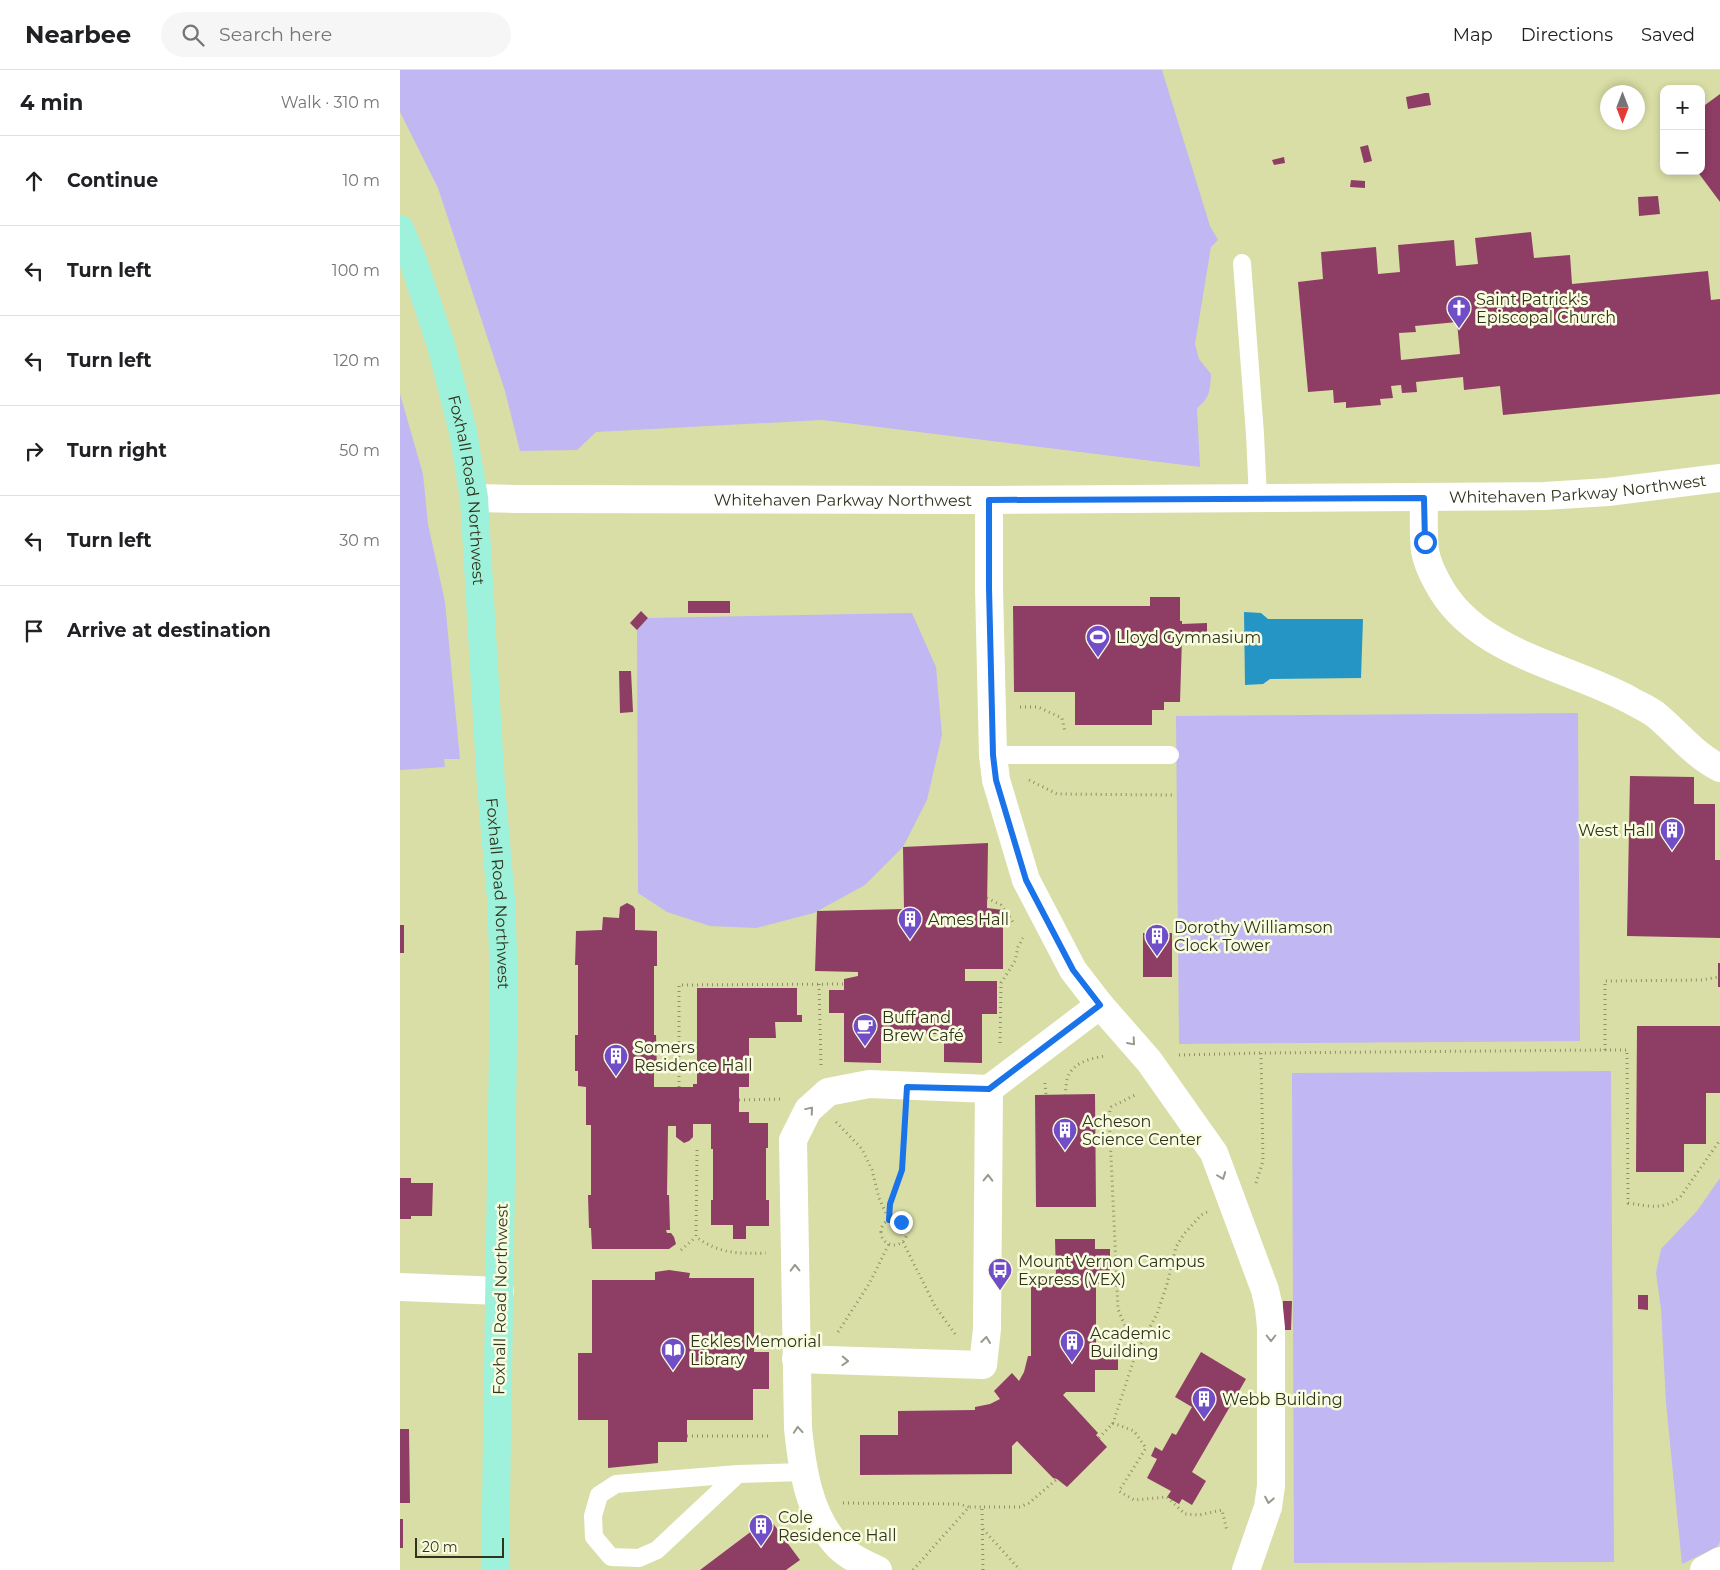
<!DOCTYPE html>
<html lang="en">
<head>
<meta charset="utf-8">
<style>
  body { margin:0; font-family:Montserrat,sans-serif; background:#f6f6f6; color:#202124 }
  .controls { position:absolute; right:15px; top:15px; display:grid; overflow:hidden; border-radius:10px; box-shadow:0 2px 8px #0003 }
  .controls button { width:45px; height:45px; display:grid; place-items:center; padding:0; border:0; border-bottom:1px solid #e0e0e0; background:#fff; color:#202124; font:25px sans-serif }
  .compass { position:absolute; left:1200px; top:15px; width:45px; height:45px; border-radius:50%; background:#fff; box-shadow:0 2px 8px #0003; rotate:180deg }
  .scale { position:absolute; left:15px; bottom:12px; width:89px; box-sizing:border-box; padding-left:5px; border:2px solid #31331c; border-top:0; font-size:14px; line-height:18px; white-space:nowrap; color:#31331c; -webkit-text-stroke:4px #f9fde0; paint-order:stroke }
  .stop { position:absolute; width:15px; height:15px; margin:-11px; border:4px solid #1a73e8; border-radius:50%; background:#fff }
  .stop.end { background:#1a73e8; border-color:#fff; box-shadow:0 1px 5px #0008 }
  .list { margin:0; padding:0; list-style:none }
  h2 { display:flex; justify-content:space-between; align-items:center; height:65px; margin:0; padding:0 20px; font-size:21px }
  h2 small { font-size:16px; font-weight:400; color:#757577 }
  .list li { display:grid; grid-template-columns:32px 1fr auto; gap:15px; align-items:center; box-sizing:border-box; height:90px; padding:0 20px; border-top:1px solid #e0e0e0 }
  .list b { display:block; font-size:19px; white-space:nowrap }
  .list em { font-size:16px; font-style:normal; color:#757577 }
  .icon { flex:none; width:28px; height:28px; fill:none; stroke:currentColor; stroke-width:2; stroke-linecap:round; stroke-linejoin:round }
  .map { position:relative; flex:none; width:1320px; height:1500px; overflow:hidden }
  header { display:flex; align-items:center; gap:30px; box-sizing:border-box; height:70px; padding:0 25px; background:#fff; border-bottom:1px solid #e0e0e0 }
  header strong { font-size:24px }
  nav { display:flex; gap:28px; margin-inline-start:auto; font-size:18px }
  .search { width:350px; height:45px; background:#f6f6f6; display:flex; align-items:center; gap:12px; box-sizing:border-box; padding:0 18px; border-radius:28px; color:#757577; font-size:19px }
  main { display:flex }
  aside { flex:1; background:#fff }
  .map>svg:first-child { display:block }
  .green { fill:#c1b7f3 }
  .water { fill:#2495c5 }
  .building { fill:#8e3d64; fill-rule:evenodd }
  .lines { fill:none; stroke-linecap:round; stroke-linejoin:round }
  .path { stroke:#8c9067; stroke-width:3; stroke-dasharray:1 4; stroke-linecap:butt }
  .lane { stroke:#fff; stroke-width:18 }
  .street { stroke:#fff; stroke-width:28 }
  .primary { stroke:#9ef1da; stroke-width:28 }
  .oneway { stroke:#98998e }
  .route { stroke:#1a73e8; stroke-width:6 }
  .labels { text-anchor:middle; stroke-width:5; stroke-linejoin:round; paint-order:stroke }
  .poi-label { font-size:16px; fill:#31331c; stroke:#f9fde0; text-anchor:start }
  .street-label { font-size:16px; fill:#31331c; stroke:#f9fde0 }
</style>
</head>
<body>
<header>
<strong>Nearbee</strong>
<div class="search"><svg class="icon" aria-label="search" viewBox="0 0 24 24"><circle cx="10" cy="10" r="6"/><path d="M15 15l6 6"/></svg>Search here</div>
<nav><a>Map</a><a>Directions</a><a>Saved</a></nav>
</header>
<main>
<aside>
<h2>4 min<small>Walk · 310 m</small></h2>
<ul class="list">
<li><svg class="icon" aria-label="ahead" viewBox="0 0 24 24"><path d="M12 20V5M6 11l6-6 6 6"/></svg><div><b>Continue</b></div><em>10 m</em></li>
<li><svg class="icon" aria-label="left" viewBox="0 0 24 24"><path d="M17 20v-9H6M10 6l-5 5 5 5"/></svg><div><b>Turn left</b></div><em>100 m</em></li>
<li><svg class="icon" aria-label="left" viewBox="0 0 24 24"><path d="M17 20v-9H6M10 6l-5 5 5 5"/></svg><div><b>Turn left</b></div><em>120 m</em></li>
<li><svg class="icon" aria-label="right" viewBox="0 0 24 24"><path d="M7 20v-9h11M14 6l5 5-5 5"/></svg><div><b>Turn right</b></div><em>50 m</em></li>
<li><svg class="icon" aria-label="left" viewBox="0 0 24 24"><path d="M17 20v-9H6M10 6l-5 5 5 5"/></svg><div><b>Turn left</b></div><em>30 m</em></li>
<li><svg class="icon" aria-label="arrive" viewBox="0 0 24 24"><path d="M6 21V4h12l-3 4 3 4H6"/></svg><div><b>Arrive at destination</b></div></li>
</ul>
</aside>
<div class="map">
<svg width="1320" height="1500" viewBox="0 0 1320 1500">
  <rect width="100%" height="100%" fill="#d9dea6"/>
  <!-- green -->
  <path class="green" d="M 0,0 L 762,0 L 810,156 L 818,170 L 811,177 L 795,274 L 799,289 L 811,304 C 810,321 810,328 797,338 L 800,397 L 422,350 L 196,362 L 177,380 L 120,381 L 105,321 L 38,118 L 0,42 Z
    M 0,324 L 23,404 L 28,454 L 45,532 L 60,689 L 44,689 L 45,697 L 0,700 Z
    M 512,543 L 536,597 L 542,665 L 527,730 L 503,777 L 465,815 L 414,843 L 356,858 L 310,856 L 267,842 L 238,823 L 237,560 L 248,548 Z
    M 1178,643 L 1180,971 L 779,974 L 776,646 Z
    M 1211,1001 L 1214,1492 L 894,1493 L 892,1003 Z
    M 1320,1108 L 1320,1472 L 1317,1477 L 1282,1494 L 1266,1333 L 1261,1239 L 1256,1203 L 1261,1179 L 1297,1141 Z"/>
  <!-- water -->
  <path class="water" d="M 844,542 L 861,543 L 868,549 L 963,549 L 961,608 L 870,609 L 863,614 L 845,615 Z"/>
  <!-- building -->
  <path class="building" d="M 1025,23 L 1029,23 L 1031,35 L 1008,39 L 1006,27 Z
    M 1320,24 L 1320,132 L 1297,101 L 1301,101 L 1301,38 Z
    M 968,75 L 972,91 L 964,93 L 960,77 Z
    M 884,87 L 885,93 L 874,95 L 872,90 Z
    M 951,110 L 965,111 L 965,118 L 950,117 Z
    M 1258,126 L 1260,144 L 1239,146 L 1238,127 Z
    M 1131,162 L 1134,188 L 1170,185 L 1172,214 L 1308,201 L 1311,230 L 1320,229 L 1320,324 L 1103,345 L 1100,316 L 1064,320 L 1063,307 L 1016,312 L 1017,322 L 1002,323 L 1001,315 L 991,316 L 993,328 L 980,329 L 981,335 L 946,338 L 946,332 L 934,333 L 933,320 L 908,322 L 898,212 L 923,209 L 921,182 L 976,177 L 978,204 L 1000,202 L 998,175 L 1054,170 L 1056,196 L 1078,194 L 1075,168 ZM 1057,252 L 1060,284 L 1001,290 L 999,263 L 1016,262 L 1015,256 Z
    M 750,527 L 780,527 L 780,551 L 782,551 L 782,554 L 807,553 L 807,567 L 782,568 L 780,632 L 764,632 L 764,640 L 752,640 L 752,655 L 675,655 L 675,622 L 614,622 L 613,536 L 750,536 Z
    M 288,531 L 330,531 L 330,543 L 288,543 Z
    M 241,541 L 248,548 L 237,560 L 230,553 Z
    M 219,601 L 231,601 L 233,642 L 220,643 Z
    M 1230,706 L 1294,707 L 1294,734 L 1315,734 L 1315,790 L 1320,790 L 1320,868 L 1227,866 Z
    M 588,773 L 587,838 L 603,840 L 603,899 L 565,899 L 565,911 L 597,911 L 597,944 L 582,944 L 582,993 L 544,992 L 544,964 L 481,964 L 481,993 L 444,992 L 444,943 L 429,943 L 429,920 L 444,920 L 444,909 L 458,906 L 458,902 L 415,901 L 417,841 L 504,839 L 503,777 Z
    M 227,833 L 233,836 L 235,839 L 235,860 L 257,861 L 257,896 L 254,896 L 254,965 L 256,965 L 257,1001 L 254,1001 L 254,1017 L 293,1017 L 293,1014 L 297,1014 L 297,918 L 397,918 L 397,945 L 402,945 L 402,952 L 375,952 L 376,968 L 349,968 L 349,1017 L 339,1017 L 339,1042 L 349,1042 L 349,1053 L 368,1053 L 368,1078 L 366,1078 L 366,1130 L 369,1130 L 369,1156 L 346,1156 L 346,1169 L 333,1169 L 333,1155 L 311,1155 L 311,1130 L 313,1130 L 313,1079 L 311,1079 L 311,1054 L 293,1054 L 293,1067 L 289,1071 L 284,1073 L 276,1067 L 276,1056 L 268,1056 L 267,1125 L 269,1125 L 270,1160 L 266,1160 L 267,1163 L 271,1163 L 274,1167 L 276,1174 L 269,1179 L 192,1179 L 191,1158 L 189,1158 L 188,1125 L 191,1125 L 191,1055 L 186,1055 L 186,1017 L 178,1016 L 178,1001 L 175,1001 L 175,965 L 178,965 L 178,895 L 175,895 L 176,861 L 202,860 L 203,847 L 219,848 L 220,837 Z
    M 0,855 L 4,855 L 4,883 L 0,883 Z
    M 743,863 L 772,863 L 772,907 L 743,907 Z
    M 1318,893 L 1320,893 L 1320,917 L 1318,917 Z
    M 1237,956 L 1320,956 L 1320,1023 L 1306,1023 L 1306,1074 L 1284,1074 L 1284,1102 L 1236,1102 Z
    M 695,1024 L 696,1137 L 636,1137 L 635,1025 Z
    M 0,1108 L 11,1108 L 11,1113 L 33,1113 L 32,1146 L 11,1146 L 11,1149 L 0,1149 Z
    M 655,1169 L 695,1169 L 695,1179 L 710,1179 L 710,1214 L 696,1214 L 696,1283 L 718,1283 L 718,1300 L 695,1300 L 695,1322 L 666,1322 L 663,1325 L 698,1363 L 696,1365 L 707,1377 L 667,1417 L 657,1409 L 653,1408 L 617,1371 L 612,1376 L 612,1404 L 460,1405 L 460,1365 L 498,1365 L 498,1341 L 575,1340 L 575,1337 L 590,1334 L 600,1329 L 594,1321 L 612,1303 L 619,1311 L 624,1302 L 628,1286 L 631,1286 L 631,1207 L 656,1207 Z
    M 269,1200 L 290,1203 L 289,1208 L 354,1208 L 354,1282 L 369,1282 L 369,1319 L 353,1319 L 353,1350 L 287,1350 L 287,1372 L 258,1372 L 258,1393 L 208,1398 L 208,1350 L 178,1350 L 178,1283 L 192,1283 L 192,1210 L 255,1210 L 255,1202 Z
    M 1238,1225 L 1248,1225 L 1248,1240 L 1238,1239 Z
    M 883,1231 L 892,1231 L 891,1260 L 883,1260 Z
    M 801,1282 L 846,1309 L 792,1402 L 806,1411 L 792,1435 L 782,1429 L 779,1434 L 767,1427 L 771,1421 L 747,1408 L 757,1389 L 751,1386 L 755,1377 L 762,1381 L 772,1363 L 776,1365 L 792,1337 L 775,1327 Z
    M 0,1359 L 9,1359 L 10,1433 L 0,1433 Z
    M 369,1448 L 400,1490 L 386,1500 L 300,1500 Z
    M 0,1449 L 3,1449 L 3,1478 L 0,1478 Z"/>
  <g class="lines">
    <!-- path -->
    <path class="path" d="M 620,637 L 638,637 L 662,648 L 665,662
      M 629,710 L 657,724 L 773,725
      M 587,828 L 601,835 L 613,852
      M 419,914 L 421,995
      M 600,973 L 601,913 L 615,891 L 618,877 L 623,868
      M 1205,980 L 1227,980 L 1228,1133 C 1249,1136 1264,1141 1281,1126 L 1320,1070
      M 779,985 L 861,983
      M 645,1013 L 646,1025
      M 279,1017 L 279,915 L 444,914
      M 665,1025 C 666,1019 666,1009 669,1004 C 677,991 692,988 706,986
      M 339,1030 L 382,1029
      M 436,1052 L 462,1079 L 472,1100 L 479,1128 L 489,1150
      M 297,1080 L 296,1167 C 320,1184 339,1184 366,1183
      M 856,1113 L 863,1091 L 861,983 L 1205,980 L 1205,911 L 1302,910 L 1318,907
      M 807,1142 L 801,1145 L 784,1164 L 776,1177 L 767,1214 L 757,1244 L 736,1283 L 713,1353 L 734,1361 L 746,1378 L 719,1421 L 734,1430 L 767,1427 L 785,1444 L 799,1445 L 822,1440 L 827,1461
      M481 1162a13 13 0 1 1 26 0a13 13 0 1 1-26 0Z
      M 489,1150 L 490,1134 L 502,1100 L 506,1043
      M 503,1172 L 535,1236 L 555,1264
      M 281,1180 L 296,1167
      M 438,1262 L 469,1214 L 489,1174
      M 736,1283 L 718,1239 L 709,1044 L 711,1037 L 737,1024
      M 287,1366 L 370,1366
      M 699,1368 L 713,1353
      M 443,1433 L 559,1434 L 569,1437
      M 583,1459 L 620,1500
      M 513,1500 L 569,1437 L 582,1437
      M 583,1500 L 582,1437 L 620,1437 L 629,1433 L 657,1409"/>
    <!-- lane -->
    <path class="lane" d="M 842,193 L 855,364 L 858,429
      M 593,685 L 770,685
      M 338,1404 L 257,1480 L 239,1488 L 211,1487 L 194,1467 L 193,1446 L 199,1425 L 216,1414 L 338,1404 L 404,1402"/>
    <!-- street -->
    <g class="street">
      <path d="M 1024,427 C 1024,445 1023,463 1025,481 C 1027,492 1032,503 1037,512 C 1073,583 1165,595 1230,630 C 1238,635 1249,639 1256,645 C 1278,663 1294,685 1320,698"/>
      <path id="s1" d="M 74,428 L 117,429 L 589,430 L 1144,426 L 1208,422 L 1320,408"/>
      <path d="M 589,430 L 589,518 L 593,685 L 596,710 L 626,810 L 673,900 L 700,935 L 749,991 L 814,1083 L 865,1220 L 869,1238 L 871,1258 L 871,1416 L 868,1437 L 846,1500"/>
      <path d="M 0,1217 L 100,1221"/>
      <path d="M 396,1289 L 583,1295 L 587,1259 L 589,1019"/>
      <path d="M 478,1500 C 464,1494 449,1487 438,1476 C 409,1446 402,1398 398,1358 L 393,1070 L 408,1040 L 428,1022 L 469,1014 L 589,1019 L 700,935"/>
      <path d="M 1304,1500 L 1320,1491"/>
    </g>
    <!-- primary -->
    <path class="primary" id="s2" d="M 0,159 L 12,188 L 41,275 L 63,362 L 74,428 L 91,716 L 101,829 L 104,911 L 95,1500"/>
  </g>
  <!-- one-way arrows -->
  <defs><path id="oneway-chevron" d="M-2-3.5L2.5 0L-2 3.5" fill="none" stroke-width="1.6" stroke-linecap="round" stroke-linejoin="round" transform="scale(1.25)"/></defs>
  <g class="oneway">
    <use href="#oneway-chevron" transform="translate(732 972) rotate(49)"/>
    <use href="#oneway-chevron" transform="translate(410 1040) rotate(-50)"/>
    <use href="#oneway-chevron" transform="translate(822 1106) rotate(69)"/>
    <use href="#oneway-chevron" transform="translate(588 1108) rotate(-89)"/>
    <use href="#oneway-chevron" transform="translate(395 1198) rotate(-91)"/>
    <use href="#oneway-chevron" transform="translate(871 1268) rotate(90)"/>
    <use href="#oneway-chevron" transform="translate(586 1270) rotate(-83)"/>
    <use href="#oneway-chevron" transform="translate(445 1291) rotate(2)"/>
    <use href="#oneway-chevron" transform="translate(398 1360) rotate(-94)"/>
    <use href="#oneway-chevron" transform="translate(869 1430) rotate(101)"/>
  </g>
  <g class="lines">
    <!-- route -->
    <path class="route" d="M 501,1152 L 493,1150 L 489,1150 L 490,1134 L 502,1100 L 507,1017 L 589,1019 L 700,935 L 673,900 L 626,810 L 596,710 L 593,685 L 589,518 L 589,430 L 1024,428 L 1025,472"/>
  </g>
  <!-- icons -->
  <defs>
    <symbol id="church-pin" viewBox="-11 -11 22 30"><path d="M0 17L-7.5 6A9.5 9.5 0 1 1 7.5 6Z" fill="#714dc7" stroke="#f9fde0"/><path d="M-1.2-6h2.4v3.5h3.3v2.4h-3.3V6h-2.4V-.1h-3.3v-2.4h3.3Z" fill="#fff"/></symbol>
    <symbol id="stadium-pin" viewBox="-11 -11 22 30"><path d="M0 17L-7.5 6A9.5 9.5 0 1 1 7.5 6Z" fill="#714dc7" stroke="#f9fde0"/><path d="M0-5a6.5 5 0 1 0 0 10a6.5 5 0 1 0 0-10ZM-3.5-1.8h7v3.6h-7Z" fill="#fff"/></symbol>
    <symbol id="building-pin" viewBox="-11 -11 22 30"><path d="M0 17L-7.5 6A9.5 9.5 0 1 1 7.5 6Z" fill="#714dc7" stroke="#f9fde0"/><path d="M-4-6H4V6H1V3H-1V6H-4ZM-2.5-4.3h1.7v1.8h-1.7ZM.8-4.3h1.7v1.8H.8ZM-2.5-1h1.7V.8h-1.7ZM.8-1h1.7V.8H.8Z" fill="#fff"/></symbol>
    <symbol id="cafe-pin" viewBox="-11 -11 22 30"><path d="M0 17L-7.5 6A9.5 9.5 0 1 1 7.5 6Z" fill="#714dc7" stroke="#f9fde0"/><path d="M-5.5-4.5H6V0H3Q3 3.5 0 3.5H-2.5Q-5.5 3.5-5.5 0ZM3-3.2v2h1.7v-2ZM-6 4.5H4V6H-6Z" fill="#fff"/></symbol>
    <symbol id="bus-pin" viewBox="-11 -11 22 30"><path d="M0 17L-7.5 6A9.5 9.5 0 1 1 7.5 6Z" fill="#714dc7" stroke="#f9fde0"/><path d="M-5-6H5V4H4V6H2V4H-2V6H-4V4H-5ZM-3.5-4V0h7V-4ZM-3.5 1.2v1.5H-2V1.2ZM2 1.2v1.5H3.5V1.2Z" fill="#fff"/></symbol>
    <symbol id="library-pin" viewBox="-11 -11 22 30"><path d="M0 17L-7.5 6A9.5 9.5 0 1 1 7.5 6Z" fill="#714dc7" stroke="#f9fde0"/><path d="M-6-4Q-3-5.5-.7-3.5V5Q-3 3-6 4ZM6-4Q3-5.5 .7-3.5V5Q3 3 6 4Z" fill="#fff"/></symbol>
  </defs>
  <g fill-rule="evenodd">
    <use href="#church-pin" x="1045" y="224" width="28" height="38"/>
    <use href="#stadium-pin" x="684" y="553" width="28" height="38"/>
    <use href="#building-pin" x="1258" y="746" width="28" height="38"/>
    <use href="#building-pin" x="496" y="835" width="28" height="38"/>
    <use href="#building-pin" x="743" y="852" width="28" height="38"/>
    <use href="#cafe-pin" x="451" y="942" width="28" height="38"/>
    <use href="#building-pin" x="202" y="972" width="28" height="38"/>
    <use href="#building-pin" x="651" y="1046" width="28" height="38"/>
    <use href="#bus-pin" x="586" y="1186" width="28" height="38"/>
    <use href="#building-pin" x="658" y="1258" width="28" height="38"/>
    <use href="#library-pin" x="259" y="1266" width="28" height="38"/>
    <use href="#building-pin" x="790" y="1315" width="28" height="38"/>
    <use href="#building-pin" x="347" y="1442" width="28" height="38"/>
  </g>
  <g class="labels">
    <!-- poi labels -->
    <g class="poi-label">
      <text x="1076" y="235">Saint Patrick's<tspan x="1076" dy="18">Episcopal Church</tspan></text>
      <text x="716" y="573">Lloyd Gymnasium</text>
      <text x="1254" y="766" text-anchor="end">West Hall</text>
      <text x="528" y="855">Ames Hall</text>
      <text x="774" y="863">Dorothy Williamson<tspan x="774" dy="18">Clock Tower</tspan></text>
      <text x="482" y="953">Buff and<tspan x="482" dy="18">Brew Café</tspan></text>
      <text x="234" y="983">Somers<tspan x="234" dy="18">Residence Hall</tspan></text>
      <text x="682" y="1057">Acheson<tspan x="682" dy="18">Science Center</tspan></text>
      <text x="618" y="1197">Mount Vernon Campus<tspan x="618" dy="18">Express (VEX)</tspan></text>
      <text x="690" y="1269">Academic<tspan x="690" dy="18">Building</tspan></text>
      <text x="290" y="1277">Eckles Memorial<tspan x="290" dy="18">Library</tspan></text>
      <text x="822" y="1335">Webb Building</text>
      <text x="378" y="1453">Cole<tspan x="378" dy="18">Residence Hall</tspan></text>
    </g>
    <!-- street labels -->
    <g class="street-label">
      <text dy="6" stroke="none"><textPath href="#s1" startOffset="1104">Whitehaven Parkway Northwest</textPath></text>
      <text dy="6" stroke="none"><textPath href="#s2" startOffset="271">Foxhall Road Northwest</textPath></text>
      <text dy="6" stroke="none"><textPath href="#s1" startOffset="369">Whitehaven Parkway Northwest</textPath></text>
      <text dy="6" stroke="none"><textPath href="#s2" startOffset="676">Foxhall Road Northwest</textPath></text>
      <text transform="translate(100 1229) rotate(-89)" y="6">Foxhall Road Northwest</text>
    </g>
  </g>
</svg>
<div class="controls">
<button>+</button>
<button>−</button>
</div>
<svg class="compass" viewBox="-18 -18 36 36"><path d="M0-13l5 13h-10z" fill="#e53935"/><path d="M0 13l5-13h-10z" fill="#757577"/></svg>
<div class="scale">20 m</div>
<div class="stop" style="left:1025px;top:472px"></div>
<div class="stop end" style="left:501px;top:1152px"></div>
</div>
</main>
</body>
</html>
